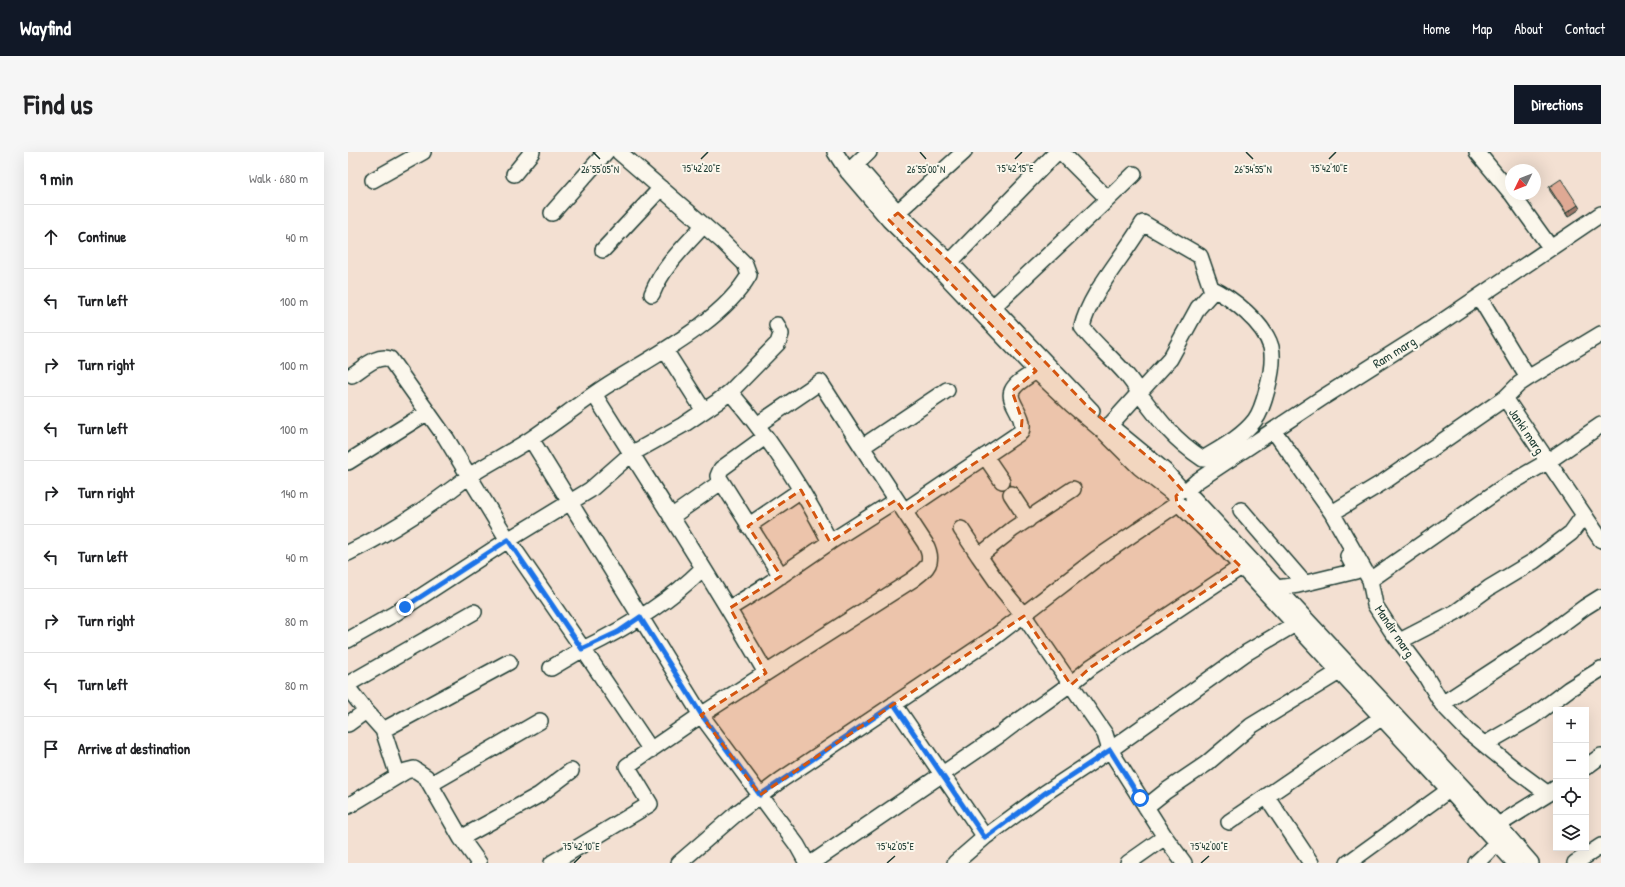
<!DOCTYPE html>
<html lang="en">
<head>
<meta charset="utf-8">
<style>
  body { margin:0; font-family:"Patrick Hand",sans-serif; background:#f6f6f6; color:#202124 }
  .controls { position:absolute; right:12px; bottom:12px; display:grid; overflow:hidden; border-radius:0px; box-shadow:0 4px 16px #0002 }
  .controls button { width:36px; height:36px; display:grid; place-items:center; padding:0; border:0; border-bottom:1px solid #e0e0e0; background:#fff; color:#202124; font:20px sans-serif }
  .compass { position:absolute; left:1157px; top:12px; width:36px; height:36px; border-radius:50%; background:#fff; box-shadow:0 4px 16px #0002; rotate:227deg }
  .stop { position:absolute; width:12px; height:12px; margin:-9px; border:3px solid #1a73e8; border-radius:50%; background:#fff }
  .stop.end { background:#1a73e8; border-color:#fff; box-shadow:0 1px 4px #0008 }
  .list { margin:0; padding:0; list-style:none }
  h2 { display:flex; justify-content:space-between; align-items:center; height:52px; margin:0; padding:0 16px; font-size:17px }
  h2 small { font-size:13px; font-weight:400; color:#757577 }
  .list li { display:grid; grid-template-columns:26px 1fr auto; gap:12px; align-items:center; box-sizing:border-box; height:64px; padding:0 16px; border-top:1px solid #e0e0e0 }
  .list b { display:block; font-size:15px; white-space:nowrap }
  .list em { font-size:13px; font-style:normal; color:#757577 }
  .icon { flex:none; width:22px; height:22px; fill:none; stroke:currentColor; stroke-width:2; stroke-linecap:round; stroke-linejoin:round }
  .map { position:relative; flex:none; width:1253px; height:711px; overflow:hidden; border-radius:0px }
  header { display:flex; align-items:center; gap:24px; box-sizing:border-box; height:56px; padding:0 20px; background:#111827; color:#fff }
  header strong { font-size:19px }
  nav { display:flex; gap:22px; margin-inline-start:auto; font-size:14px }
  .intro { display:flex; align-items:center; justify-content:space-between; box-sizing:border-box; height:96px; padding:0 24px }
  h1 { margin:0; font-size:28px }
  .button { padding:10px 18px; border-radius:0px; background:#111827; color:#fff; font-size:14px; font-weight:700 }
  main { display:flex; gap:24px; padding:0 24px }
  aside { flex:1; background:#fff; border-radius:0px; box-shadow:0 4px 16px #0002 }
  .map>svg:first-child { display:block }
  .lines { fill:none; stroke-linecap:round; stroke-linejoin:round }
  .minor-casing { stroke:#1f3d34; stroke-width:18 }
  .minor { stroke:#fbf7ec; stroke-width:15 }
  .wall { fill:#c0917f; stroke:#1f3d34 }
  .shaded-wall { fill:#9c7668; stroke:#1f3d34 }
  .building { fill:#dfa994; stroke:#1f3d34 }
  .route { stroke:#1a73e8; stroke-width:5 }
  .marked { fill:#d45610; fill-opacity:0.2; stroke:#d45610; stroke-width:3; stroke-dasharray:8 5; stroke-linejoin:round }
  .ticks { fill:none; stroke:#1f3d34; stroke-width:1.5 }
  .labels { text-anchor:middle; stroke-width:4; stroke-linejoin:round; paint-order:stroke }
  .street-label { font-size:13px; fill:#1f3d34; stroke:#fbf7ec }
  .ticks-label { font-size:10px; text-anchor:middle; fill:#1f3d34; stroke:#fbf7ec; stroke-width:4; stroke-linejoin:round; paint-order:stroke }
</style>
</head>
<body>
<header>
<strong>Wayfind</strong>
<nav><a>Home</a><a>Map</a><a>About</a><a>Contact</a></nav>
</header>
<div class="intro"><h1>Find us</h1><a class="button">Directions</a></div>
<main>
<aside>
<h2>9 min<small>Walk · 680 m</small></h2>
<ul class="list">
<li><svg class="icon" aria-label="ahead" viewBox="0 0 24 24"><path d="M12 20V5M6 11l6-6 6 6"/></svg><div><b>Continue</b></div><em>40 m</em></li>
<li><svg class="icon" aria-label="left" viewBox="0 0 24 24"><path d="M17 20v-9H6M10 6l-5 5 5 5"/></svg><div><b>Turn left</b></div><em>100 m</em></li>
<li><svg class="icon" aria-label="right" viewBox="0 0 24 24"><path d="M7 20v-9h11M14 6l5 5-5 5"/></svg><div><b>Turn right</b></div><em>100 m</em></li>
<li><svg class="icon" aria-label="left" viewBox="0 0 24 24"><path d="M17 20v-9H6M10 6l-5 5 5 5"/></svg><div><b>Turn left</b></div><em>100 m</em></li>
<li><svg class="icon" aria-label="right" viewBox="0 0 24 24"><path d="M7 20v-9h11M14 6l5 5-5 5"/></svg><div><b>Turn right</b></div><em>140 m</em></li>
<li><svg class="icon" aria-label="left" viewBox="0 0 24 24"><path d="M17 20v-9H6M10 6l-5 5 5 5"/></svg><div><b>Turn left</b></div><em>40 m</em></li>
<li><svg class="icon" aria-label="right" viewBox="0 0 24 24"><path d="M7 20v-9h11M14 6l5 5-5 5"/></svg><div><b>Turn right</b></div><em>80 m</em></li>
<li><svg class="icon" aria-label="left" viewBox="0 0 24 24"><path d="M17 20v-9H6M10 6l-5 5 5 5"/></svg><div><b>Turn left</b></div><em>80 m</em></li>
<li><svg class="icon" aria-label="arrive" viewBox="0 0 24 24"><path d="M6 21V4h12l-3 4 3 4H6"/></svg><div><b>Arrive at destination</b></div></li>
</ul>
</aside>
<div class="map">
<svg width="1253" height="711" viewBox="0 0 1253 711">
  <rect width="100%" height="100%" fill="#f3e0d2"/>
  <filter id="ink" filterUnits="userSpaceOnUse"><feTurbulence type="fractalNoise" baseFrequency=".025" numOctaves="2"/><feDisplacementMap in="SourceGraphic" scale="8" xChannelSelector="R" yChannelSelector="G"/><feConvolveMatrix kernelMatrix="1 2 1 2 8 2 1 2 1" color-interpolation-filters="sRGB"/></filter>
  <g filter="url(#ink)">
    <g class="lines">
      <defs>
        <path id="minor" d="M 487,0 L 500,20 L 541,68 L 590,116 L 688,219 L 724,253 L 757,281 L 791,315 L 828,344
          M 1129,0 L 1163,41
          M 508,13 L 550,61 L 602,110 L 744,259
          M 500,20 L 521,0
          M 166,22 L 184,0
          M 25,28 L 75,0
          M 1164,42 L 1202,95
          M 760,47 L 786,22
          M 204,61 L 258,0
          M 542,67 L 616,0
          M 255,98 L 313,36
          M 602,110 L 709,0
          M 304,142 C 315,114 336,95 356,73
          M 1136,153 L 1180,226 L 1171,232 L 1157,246 L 1253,388
          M 645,155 L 760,47 L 713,0
          M 317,198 L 356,259
          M 4,223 C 15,216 29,202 42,207 L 98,286 L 121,324 C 141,311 163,300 183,287 C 208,270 231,252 255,236 C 301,206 374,171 401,123 L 397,112 L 374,89 L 271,0
          M 1180,226 L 1253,182
          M 246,242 C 304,335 364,426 418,521 L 564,428 C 580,416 587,410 577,391 L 514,295 L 599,238
          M 409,273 L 472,230 L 514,295
          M 761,273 L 817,319 L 834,338
          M 762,273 L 791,241 C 811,268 826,288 855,307 C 873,296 894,285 907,268 C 914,259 917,245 920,234 C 923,222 926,207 923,195 C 916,171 884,146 863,136 L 852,104 L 795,71 C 777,103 742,140 734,175 C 751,198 778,216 791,241 L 822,207 L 850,156 L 866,138
          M 926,279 L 984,361 L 1022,428 L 1027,453 L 1043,478 L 1077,523 L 1094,552 L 1121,580 L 1169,619 L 1200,642 L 1208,636
          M 417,285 L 373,317 L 370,324 L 433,424
          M 183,287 L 353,563 L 449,693 L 459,711
          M 637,304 L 654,329
          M 0,310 L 80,260
          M 725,337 L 665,377 L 631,404 L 654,437 L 676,464 L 757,582 L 762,598 L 817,685 L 836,711
          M 839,338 L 849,329 L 974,246 L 1086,175 L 1253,62
          M 663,342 L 680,368
          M 845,346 L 1150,673 L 1183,711
          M 833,354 L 879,399 L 1101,638 L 1167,711
          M 893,358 L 956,431
          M 556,359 L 673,280 C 679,264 659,250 664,239 C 668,230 681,224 688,219
          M 984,361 L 1037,329 L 1157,246
          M 323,365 L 373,330
          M 400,374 L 453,338
          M 613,377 L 631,404
          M 482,390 L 548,348
          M 0,401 C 43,380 83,354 121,324 L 160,388 L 242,338 L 283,302 L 335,273 L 369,250 L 382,240 L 430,191 L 433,182 L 429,173
          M 1022,428 L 1154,336 L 1199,310 L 1253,273
          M 929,436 L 950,433 L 1008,419 L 1000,404
          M 382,456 L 419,433 L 482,390 C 455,337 421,285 382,240
          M 0,488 L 46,462 L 160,388 L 235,497 C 278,476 320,451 354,417
          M 1052,489 L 1108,460 L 1141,436 L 1186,409 L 1223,381 L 1236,363
          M 203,516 L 235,497 L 303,598
          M 0,532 L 126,460
          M 0,536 L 18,559
          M 546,552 L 637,685
          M 1094,552 L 1195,486 L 1237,455 L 1253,445
          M 0,572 L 18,559 L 35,578 L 161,510
          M 35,578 L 50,624
          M 1137,592 L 1184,565 L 1221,537 L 1253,517
          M 1238,615 L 1253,604
          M 83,632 L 192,569
          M 919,645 L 963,711
          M 0,654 L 58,619 L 66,617 L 78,625 L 113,686 L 131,711
          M 798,655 L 818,639 L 858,612 L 903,574 L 991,520 L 998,514
          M 881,670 L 1033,566
          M 113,686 L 191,643 L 223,619
          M 204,711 L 302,652 L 279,614 L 353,563 L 418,521
          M 331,711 L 389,661 L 433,628 L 645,486 L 748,407 L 829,352
          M 464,711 L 653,582 C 682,559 715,540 743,515 L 893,415 L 898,404
          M 607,711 L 637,685 L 697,641 L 762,598 L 898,501 L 947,472 L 953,466
          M 780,711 L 817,685
          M 1000,711 L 1101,638 L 1109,631
          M 1128,711 C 1144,696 1147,696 1150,673 L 1200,642
          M 1227,711 L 1253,694"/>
      </defs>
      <!-- minor casing -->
      <use href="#minor" class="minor-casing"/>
      <!-- minor -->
      <use href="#minor" class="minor"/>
    </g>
    <!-- wall -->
    <path class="wall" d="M 1201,35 L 1230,53 L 1232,57 L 1220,65 L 1202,39 Z"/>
    <!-- shaded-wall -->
    <path class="shaded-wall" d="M 1230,53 L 1232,57 L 1220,65 L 1218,61 Z"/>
    <!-- building -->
    <path class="building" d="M 1213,27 L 1230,53 L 1218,61 L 1201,35 Z"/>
  </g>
  <g class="lines" filter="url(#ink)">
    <!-- route -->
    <path class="route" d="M 57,455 L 160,388 L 234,497 L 270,480 L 292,465 L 353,562 L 412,643 L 546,552 L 637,686 L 697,641 L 762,598 L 792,646"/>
  </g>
  <!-- marked area -->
  <path class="marked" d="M 550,61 L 602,110 L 740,255 L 817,319 L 834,338 L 828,344 L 829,352 L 893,415 L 743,515 L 723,533 L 676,464 L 412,643 L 353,563 L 418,521 L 382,456 L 433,424 L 400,374 L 453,338 L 482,390 L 548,348 L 556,359 L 673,280 L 674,268 L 664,239 L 688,219 L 541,68 Z"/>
  <!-- ticks -->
  <path class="ticks" d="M 245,0 L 252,7M 572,0 L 578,7M 898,0 L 905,7M 353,7 L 360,0M 667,7 L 674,0M 981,7 L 988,0M 226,711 L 233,704M 539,711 L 547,704M 853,711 L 861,704"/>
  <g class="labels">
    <!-- street labels -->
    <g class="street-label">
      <text transform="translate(1046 200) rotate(-32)" y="5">Ram marg</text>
      <text transform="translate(1179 279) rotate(56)" y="5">Janki marg</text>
      <text transform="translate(1047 479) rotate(56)" y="5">Mandir marg</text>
    </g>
  </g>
  <g class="ticks-label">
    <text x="353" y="20">75°42'20"E</text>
    <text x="667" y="20">75°42'15"E</text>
    <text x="981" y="20">75°42'10"E</text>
    <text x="252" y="21">26°55'05"N</text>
    <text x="578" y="21">26°55'00"N</text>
    <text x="905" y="21">26°54'55"N</text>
    <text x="233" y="698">75°42'10"E</text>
    <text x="547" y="698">75°42'05"E</text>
    <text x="861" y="698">75°42'00"E</text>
  </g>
</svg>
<div class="controls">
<button>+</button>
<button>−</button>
<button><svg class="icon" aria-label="locate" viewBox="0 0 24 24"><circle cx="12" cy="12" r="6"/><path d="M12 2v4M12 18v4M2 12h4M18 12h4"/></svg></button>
<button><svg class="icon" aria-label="layers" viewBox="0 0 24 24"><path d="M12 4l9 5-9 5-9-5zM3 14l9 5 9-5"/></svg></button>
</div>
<svg class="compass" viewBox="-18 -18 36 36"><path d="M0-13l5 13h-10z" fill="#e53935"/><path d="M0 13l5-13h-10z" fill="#757577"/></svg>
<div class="stop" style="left:792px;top:646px"></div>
<div class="stop end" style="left:57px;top:455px"></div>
</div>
</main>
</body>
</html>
